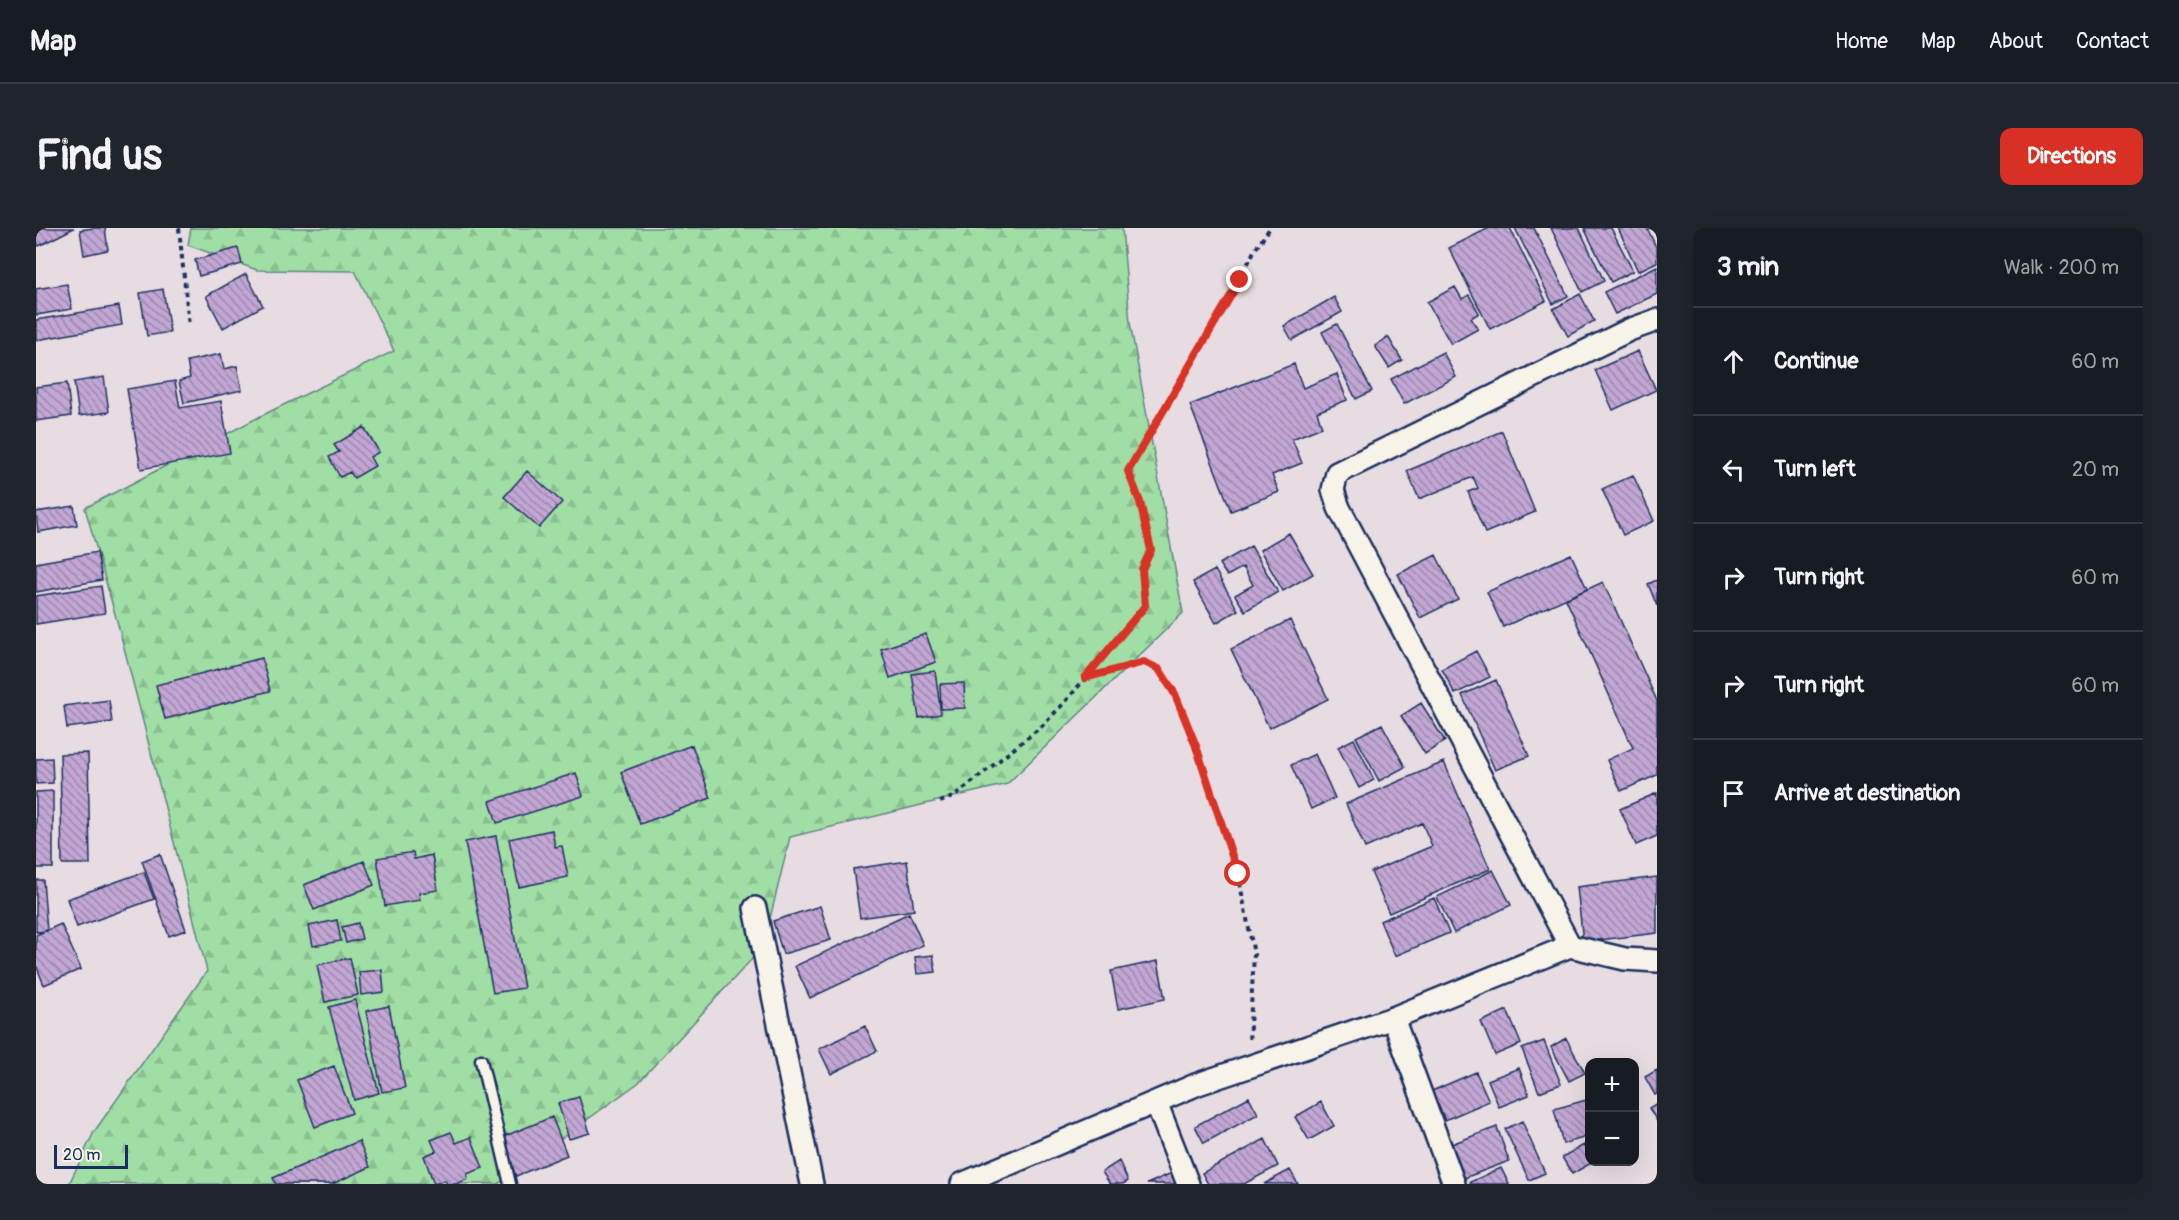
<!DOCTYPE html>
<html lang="en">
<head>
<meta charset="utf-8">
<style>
  body { margin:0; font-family:Pangolin,sans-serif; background:#20242c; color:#f1f3f6 }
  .controls { position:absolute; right:18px; bottom:18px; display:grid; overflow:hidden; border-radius:12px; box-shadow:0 6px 24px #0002 }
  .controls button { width:54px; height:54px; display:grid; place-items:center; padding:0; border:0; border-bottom:2px solid #363941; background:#171b24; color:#f1f3f6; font:30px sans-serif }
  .scale { position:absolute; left:18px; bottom:15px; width:74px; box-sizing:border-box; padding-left:6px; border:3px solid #1b2f5e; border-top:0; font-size:16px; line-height:21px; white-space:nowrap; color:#1b2f5e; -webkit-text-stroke:4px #f7f3e8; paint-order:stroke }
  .stop { position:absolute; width:18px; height:18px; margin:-14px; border:4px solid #d93025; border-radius:50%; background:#fff }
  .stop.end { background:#d93025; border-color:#fff; box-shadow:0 2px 6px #0008 }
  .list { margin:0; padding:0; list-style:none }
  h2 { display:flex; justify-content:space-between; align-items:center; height:78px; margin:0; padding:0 24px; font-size:26px }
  h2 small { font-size:20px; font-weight:400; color:#9ea1a6 }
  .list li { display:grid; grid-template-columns:39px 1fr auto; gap:18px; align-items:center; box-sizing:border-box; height:108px; padding:0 24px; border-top:2px solid #363941 }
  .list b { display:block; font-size:22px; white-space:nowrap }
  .list em { font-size:20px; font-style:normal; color:#9ea1a6 }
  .icon { flex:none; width:33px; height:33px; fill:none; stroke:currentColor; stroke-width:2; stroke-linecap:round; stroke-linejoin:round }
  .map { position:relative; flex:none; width:1621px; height:956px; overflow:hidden; border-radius:12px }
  header { display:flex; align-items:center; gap:36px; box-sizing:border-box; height:84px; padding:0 30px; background:#171b24; border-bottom:2px solid #363941 }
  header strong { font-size:28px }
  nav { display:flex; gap:33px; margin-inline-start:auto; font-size:21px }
  .intro { display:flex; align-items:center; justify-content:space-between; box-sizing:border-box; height:144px; padding:0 36px }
  h1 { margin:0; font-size:42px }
  .button { padding:15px 27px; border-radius:12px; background:#d93025; color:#fff; font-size:21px; font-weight:700 }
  main { display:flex; gap:36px; padding:0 36px }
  aside { flex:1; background:#171b24; border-radius:12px; box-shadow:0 6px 24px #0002 }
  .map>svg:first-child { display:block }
  .forest { fill:url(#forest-firs); stroke:#5e8682; stroke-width:1.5 }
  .building { fill:url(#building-back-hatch); stroke:#1b2f5e; stroke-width:1.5 }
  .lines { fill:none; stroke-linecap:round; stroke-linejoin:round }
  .service-casing { stroke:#1b2f5e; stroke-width:15 }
  .minor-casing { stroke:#1b2f5e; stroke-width:26 }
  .path { stroke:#1b2f5e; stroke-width:4; stroke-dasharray:4.5 4.5; stroke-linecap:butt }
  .service { stroke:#f7f3e8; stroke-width:10 }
  .minor { stroke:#f7f3e8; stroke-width:21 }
  .route { stroke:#d93025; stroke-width:8 }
</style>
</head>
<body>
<header>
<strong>Map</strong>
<nav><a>Home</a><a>Map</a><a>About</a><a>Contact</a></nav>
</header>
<div class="intro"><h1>Find us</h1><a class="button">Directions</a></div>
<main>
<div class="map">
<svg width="1621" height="956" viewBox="0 0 1621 956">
  <defs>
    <pattern id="forest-firs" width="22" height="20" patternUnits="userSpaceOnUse" patternTransform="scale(1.5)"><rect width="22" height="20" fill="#a1dea5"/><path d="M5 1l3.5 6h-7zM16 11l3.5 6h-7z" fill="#8abf90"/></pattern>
    <pattern id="building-back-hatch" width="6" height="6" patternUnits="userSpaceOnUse" patternTransform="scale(1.5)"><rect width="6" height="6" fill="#c2a6d3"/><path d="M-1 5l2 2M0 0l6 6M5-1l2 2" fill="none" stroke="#9d88ae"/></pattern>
  </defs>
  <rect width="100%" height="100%" fill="#e7dce2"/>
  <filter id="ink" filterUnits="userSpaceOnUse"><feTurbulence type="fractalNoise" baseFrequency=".0167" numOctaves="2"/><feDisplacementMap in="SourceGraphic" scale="12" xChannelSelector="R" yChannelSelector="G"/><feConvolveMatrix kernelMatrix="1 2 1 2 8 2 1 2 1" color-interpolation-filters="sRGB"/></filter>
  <g filter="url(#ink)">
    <!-- forest -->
    <path class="forest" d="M 155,0 L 1086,0 L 1094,95 L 1147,385 L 971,556 L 754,609 L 727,719 L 602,855 L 462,956 L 33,956 L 58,904 L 171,743 L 83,400 L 49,280 L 227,187 L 358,123 L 319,43 L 221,42 L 152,17 Z"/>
    <!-- building -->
    <path class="building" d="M 0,0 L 38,0 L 3,18 L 0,12 Z
      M 58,0 L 69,0 L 72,22 L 48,27 L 44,2 Z
      M 1453,0 L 1474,0 L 1510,73 L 1454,101 L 1413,20 Z
      M 1479,0 L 1498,0 L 1532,68 L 1517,76 Z
      M 1515,0 L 1543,0 L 1568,53 L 1546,64 Z
      M 1548,0 L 1575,0 L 1597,43 L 1575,54 Z
      M 1582,0 L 1611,0 L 1621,21 L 1621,34 L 1602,43 Z
      M 202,20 L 206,36 L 163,48 L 159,32 Z
      M 1621,38 L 1621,66 L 1579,86 L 1568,64 Z
      M 210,46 L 227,78 L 187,100 L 170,68 Z
      M 31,56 L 36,81 L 0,87 L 0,61 Z
      M 1419,59 L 1426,71 L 1433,67 L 1443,85 L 1435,90 L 1442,101 L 1415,116 L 1391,74 Z
      M 127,61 L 134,104 L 111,108 L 104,65 Z
      M 1544,66 L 1558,93 L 1532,108 L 1517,81 Z
      M 1298,69 L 1306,84 L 1256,112 L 1248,98 Z
      M 83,78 L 86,97 L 0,112 L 0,92 Z
      M 1301,96 L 1336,163 L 1320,171 L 1286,104 Z
      M 1352,109 L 1366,132 L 1353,140 L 1339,118 Z
      M 1602,123 L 1620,162 L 1577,182 L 1559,142 Z
      M 1407,124 L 1420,149 L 1368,176 L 1355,151 Z
      M 185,126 L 188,141 L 201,138 L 206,162 L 148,175 L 143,153 L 154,150 L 151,133 Z
      M 1258,136 L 1267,160 L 1301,146 L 1311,172 L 1281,184 L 1286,199 L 1256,211 L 1266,235 L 1236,247 L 1243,264 L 1195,283 L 1154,177 Z
      M 68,149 L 73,184 L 43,188 L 38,154 Z
      M 139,153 L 144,180 L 185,173 L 194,225 L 105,241 L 91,161 Z
      M 31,155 L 35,188 L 0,193 L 0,159 Z
      M 328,199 L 343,224 L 334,229 L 339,238 L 318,250 L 314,244 L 304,249 L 293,229 L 303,224 L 298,217 Z
      M 1466,203 L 1499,284 L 1449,305 L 1432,264 L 1442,260 L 1437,249 L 1383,271 L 1371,243 Z
      M 491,243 L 526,274 L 503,300 L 468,269 Z
      M 1597,247 L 1618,293 L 1587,307 L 1566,261 Z
      M 38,278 L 41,297 L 2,304 L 0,284 Z
      M 1253,305 L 1277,346 L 1247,363 L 1224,322 Z
      M 1215,318 L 1242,364 L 1209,383 L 1199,367 L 1217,357 L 1207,339 L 1191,348 L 1183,336 Z
      M 61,324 L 66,352 L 0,364 L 0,335 Z
      M 1535,326 L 1551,361 L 1467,399 L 1451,364 Z
      M 1400,327 L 1422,371 L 1384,390 L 1362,346 Z
      M 1179,342 L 1202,382 L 1180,395 L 1157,354 Z
      M 1621,352 L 1621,378 L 1612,356 Z
      M 1567,354 L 1621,473 L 1621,547 L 1585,563 L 1571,532 L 1597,520 L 1530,371 Z
      M 65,358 L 69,385 L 0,396 L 0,368 Z
      M 1254,392 L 1292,471 L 1233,500 L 1195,421 Z
      M 890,406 L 900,434 L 854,450 L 845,421 Z
      M 1440,423 L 1454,449 L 1419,466 L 1406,441 Z
      M 226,430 L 234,463 L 129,491 L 120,457 Z
      M 899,443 L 905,486 L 883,490 L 876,446 Z
      M 1460,452 L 1493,528 L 1459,542 L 1426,467 Z
      M 928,455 L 929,480 L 905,481 L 904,456 Z
      M 73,472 L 76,494 L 31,500 L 28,478 Z
      M 1385,475 L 1409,513 L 1389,526 L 1365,488 Z
      M 1346,496 L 1369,539 L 1343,553 L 1320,509 Z
      M 1318,511 L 1338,552 L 1323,560 L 1302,519 Z
      M 656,517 L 675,570 L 604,596 L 585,544 Z
      M 52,525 L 54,636 L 26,636 L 24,526 Z
      M 1279,526 L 1299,570 L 1275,581 L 1255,537 Z
      M 16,530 L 17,555 L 0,556 L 0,531 Z
      M 1408,534 L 1454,641 L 1353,685 L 1335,644 L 1396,618 L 1386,595 L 1329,620 L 1310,576 Z
      M 540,545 L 547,568 L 461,595 L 454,573 Z
      M 17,563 L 17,640 L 0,640 L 0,564 Z
      M 1621,565 L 1621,608 L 1600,617 L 1584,581 Z
      M 516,602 L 519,619 L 526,618 L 532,649 L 483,659 L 473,611 Z
      M 460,608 L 488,760 L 457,765 L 429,614 Z
      M 377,624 L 378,631 L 396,627 L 402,662 L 383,665 L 384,672 L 349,678 L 341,630 Z
      M 124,626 L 150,702 L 133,708 L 106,633 Z
      M 328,633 L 338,657 L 278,682 L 268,657 Z
      M 871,633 L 878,682 L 824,690 L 817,641 Z
      M 1457,642 L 1475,677 L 1418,705 L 1401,669 Z
      M 108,644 L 118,671 L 41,699 L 31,671 Z
      M 1621,649 L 1621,705 L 1547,714 L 1541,659 Z
      M 0,652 L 7,652 L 11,703 L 0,704 Z
      M 1398,670 L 1413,705 L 1359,728 L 1344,693 Z
      M 784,678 L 795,712 L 747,726 L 737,693 Z
      M 873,685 L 887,717 L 774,770 L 759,738 Z
      M 301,692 L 305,713 L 277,718 L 273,698 Z
      M 322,695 L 326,711 L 310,715 L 306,699 Z
      M 25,696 L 45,741 L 8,757 L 0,737 L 0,707 Z
      M 897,727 L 900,744 L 881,746 L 879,729 Z
      M 314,730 L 322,767 L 289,774 L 281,737 Z
      M 1122,733 L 1129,771 L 1082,781 L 1075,743 Z
      M 346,742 L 348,764 L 325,767 L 323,744 Z
      M 319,772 L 343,865 L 318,872 L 293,779 Z
      M 353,778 L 369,860 L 346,864 L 330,783 Z
      M 1471,782 L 1485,816 L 1459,827 L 1445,794 Z
      M 829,798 L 841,823 L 795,846 L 783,821 Z
      M 1530,810 L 1549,845 L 1533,853 L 1515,819 Z
      M 1508,813 L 1525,856 L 1503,864 L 1486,821 Z
      M 298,838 L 316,885 L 279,899 L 261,852 Z
      M 1483,840 L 1493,867 L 1463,879 L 1452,852 Z
      M 1621,842 L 1621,866 L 1619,867 L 1609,849 Z
      M 1440,844 L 1453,873 L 1409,892 L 1396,863 Z
      M 543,869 L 554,905 L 533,911 L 522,875 Z
      M 1213,869 L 1222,886 L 1168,915 L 1159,898 Z
      M 1554,871 L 1554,908 L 1527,916 L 1518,881 Z
      M 1285,874 L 1298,898 L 1273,912 L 1259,889 Z
      M 1621,875 L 1621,893 L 1613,880 Z
      M 516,889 L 531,927 L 480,948 L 464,910 Z
      M 1486,893 L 1509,945 L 1493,952 L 1469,901 Z
      M 1461,899 L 1473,933 L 1423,952 L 1410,918 Z
      M 415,904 L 420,915 L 435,909 L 447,940 L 431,946 L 432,951 L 420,956 L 411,956 L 409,952 L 398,956 L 388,928 L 400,923 L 395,912 Z
      M 1229,911 L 1242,938 L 1208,956 L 1172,956 L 1166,945 Z
      M 323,913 L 334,939 L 296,956 L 240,956 L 237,950 Z
      M 1548,917 L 1554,926 L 1554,934 L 1557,934 L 1536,946 L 1526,929 Z
      M 1083,933 L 1092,953 L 1087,956 L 1074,956 L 1066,944 Z
      M 1465,940 L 1473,956 L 1435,956 L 1434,954 Z
      M 1254,942 L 1262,956 L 1228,956 Z
      M 1138,944 L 1143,956 L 1111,956 Z"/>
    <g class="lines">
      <defs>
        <path id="service" d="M 445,832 L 474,956"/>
        <path id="minor" d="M 719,680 L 776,956
          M 1534,718 L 1303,280 L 1297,262 L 1301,245 L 1593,102 L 1621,92
          M 1357,790 L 1418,956
          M 1120,874 L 1152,956
          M 926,956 L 1162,856 L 1357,790 L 1534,718 L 1589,731 L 1621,733"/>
      </defs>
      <!-- service casing -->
      <use href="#service" class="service-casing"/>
      <!-- minor casing -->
      <use href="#minor" class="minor-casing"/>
      <!-- path -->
      <path class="path" d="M 143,0 L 153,98
        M 1050,449 L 1108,434 L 1123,441 L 1139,466 L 1179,572 L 1202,646 L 1218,726 L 1213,815
        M 904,574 L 919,568 L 1006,498 L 1031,472 L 1109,378 L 1106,341 L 1115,322 L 1104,274 L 1092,243 L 1204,52 L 1218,23 L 1234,0"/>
      <!-- service -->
      <use href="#service" class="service"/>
      <!-- minor -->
      <use href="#minor" class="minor"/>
    </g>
  </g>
  <g class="lines" filter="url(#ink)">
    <!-- route -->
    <path class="route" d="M 1202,646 L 1160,518 L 1139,466 L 1123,441 L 1108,434 L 1049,450 L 1109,378 L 1106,341 L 1115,322 L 1104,274 L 1092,243 L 1204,52"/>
  </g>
</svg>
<div class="controls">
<button>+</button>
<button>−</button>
</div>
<div class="scale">20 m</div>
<div class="stop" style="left:1202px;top:646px"></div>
<div class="stop end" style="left:1204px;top:52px"></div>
</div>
<aside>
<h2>3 min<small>Walk · 200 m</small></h2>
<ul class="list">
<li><svg class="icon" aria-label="ahead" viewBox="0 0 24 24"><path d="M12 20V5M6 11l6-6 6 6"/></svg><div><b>Continue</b></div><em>60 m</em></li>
<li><svg class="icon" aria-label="left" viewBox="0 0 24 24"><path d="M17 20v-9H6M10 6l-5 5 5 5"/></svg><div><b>Turn left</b></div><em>20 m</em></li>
<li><svg class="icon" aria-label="right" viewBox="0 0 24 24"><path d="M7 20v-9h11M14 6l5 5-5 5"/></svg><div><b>Turn right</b></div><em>60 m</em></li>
<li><svg class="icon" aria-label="right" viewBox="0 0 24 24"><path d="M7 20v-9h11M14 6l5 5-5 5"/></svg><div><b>Turn right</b></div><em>60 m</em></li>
<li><svg class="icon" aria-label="arrive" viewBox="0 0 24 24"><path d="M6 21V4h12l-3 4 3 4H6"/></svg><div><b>Arrive at destination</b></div></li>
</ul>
</aside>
</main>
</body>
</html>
